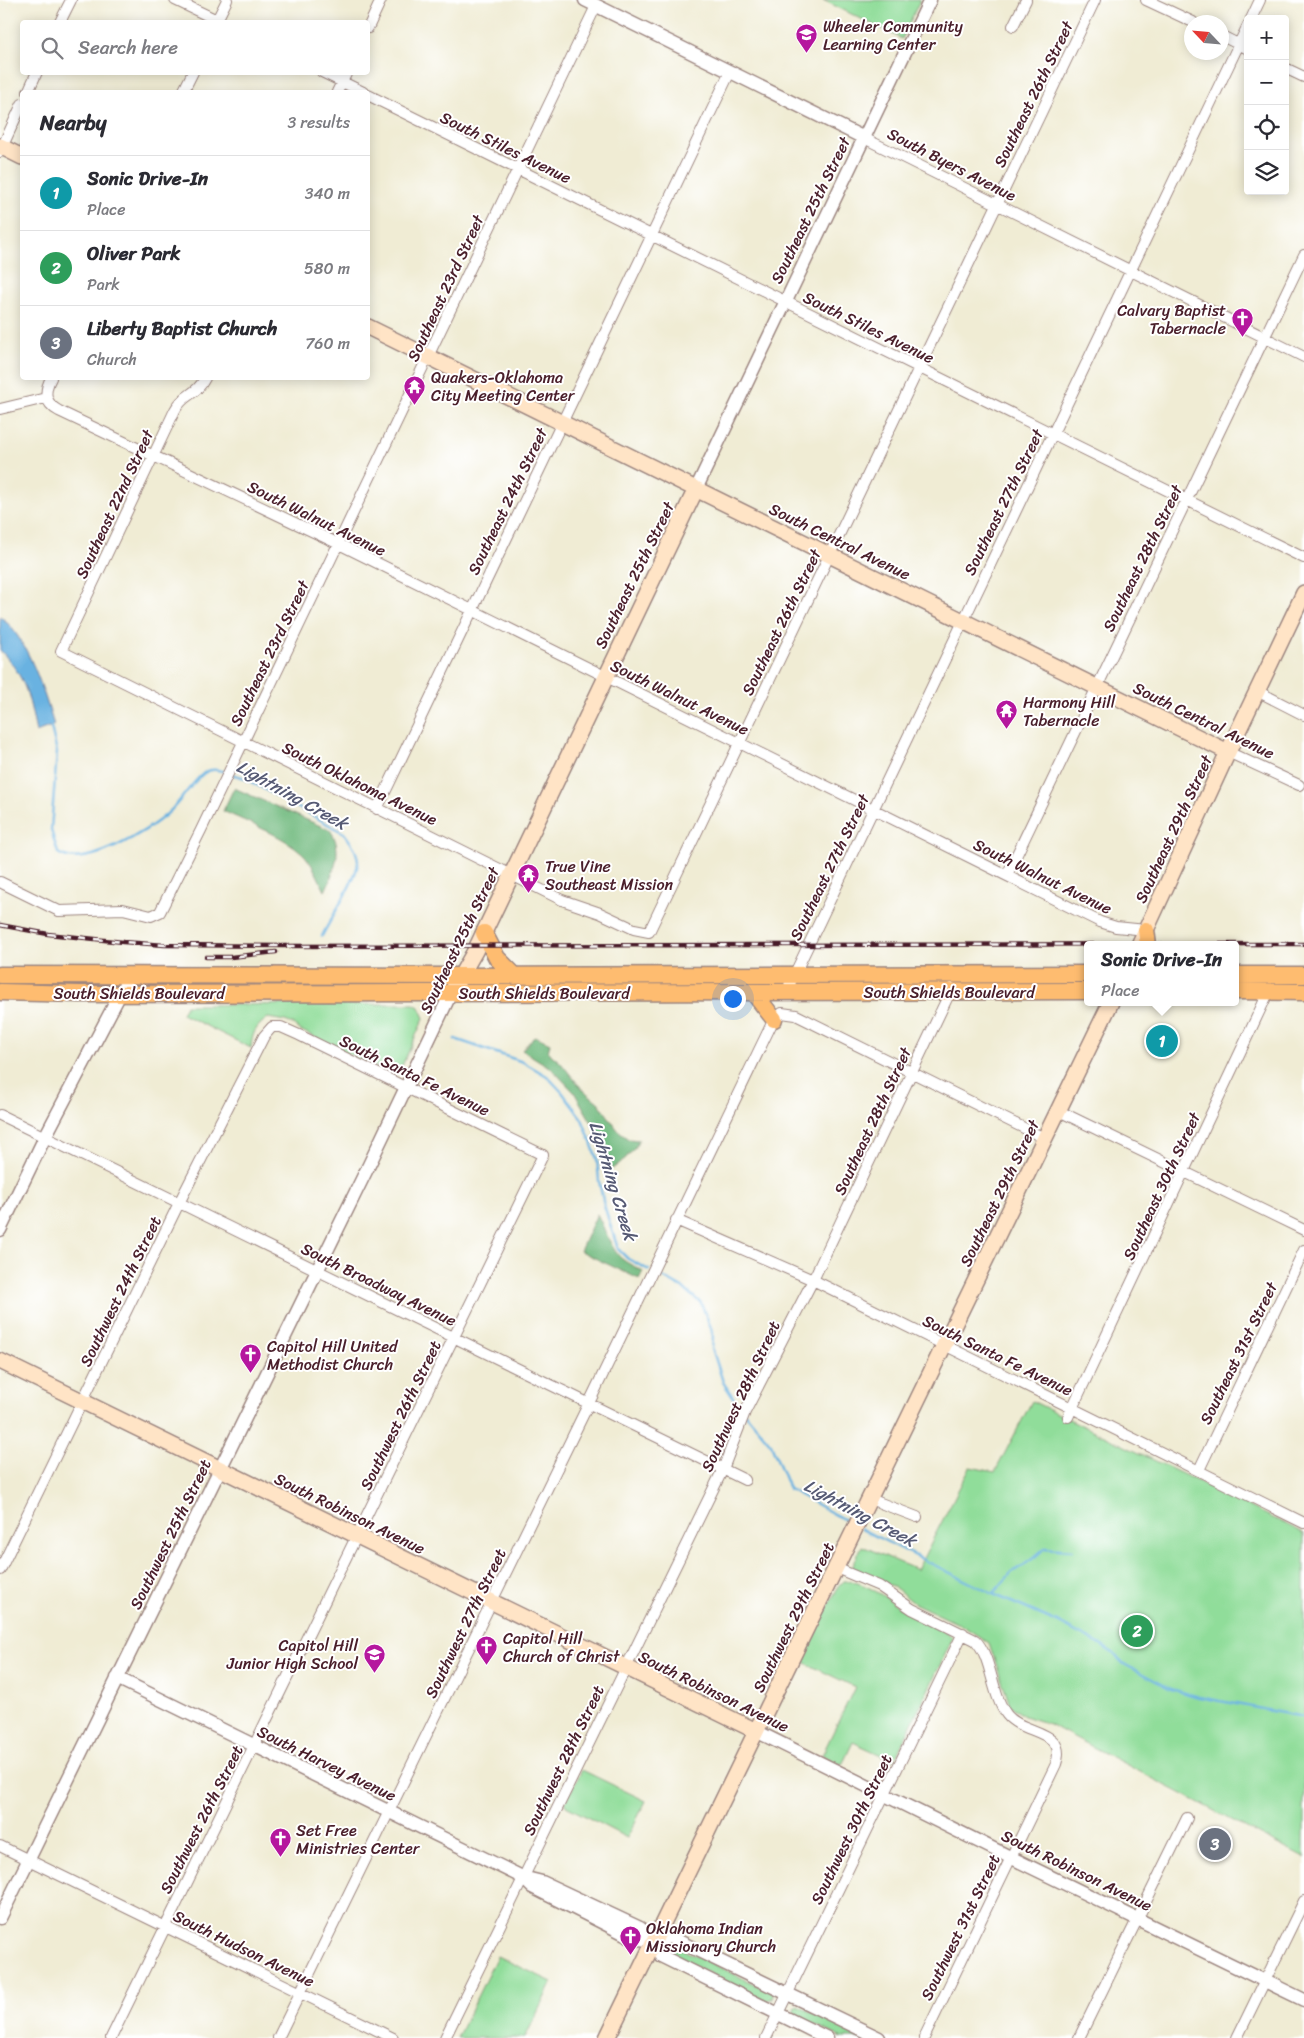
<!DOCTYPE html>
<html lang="en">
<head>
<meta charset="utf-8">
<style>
  body { margin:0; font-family:Sriracha,sans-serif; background:#f2f2f3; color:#2b2b33 }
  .controls { position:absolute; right:15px; top:15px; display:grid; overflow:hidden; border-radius:5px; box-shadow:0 2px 12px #0003 }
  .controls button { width:45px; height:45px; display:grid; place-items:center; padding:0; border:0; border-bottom:1px solid #e1e1e2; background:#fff; color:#2b2b33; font:25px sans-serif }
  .compass { position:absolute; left:1184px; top:15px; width:45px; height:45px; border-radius:50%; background:#fff; box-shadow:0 2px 12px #0003; rotate:296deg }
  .you { position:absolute; left:732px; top:998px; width:18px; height:18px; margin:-12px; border:4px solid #fff; border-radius:50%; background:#1a73e8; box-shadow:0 0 0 8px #1a73e833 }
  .badge { display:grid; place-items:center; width:32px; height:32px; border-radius:50%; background:#b5179e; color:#fff; font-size:16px; font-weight:700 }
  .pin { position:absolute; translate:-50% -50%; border:2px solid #fff; box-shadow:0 1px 5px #0006 }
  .popup { position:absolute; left:1084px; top:941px; width:155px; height:65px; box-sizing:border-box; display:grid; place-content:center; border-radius:5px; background:#fff; filter:drop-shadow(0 1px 4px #0005); font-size:16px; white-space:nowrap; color:#7c7c81 }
  .popup b { font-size:19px; color:#2b2b33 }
  .popup::after { content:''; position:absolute; left:50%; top:100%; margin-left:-10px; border:10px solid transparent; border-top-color:#fff }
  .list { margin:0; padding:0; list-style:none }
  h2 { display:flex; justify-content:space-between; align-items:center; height:65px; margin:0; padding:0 20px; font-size:21px }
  h2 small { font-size:16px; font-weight:400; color:#7c7c81 }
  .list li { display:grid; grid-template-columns:32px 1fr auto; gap:15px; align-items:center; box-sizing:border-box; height:75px; padding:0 20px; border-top:1px solid #e1e1e2 }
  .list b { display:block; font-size:19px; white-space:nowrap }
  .list p { margin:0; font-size:16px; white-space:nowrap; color:#7c7c81 }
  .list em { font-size:16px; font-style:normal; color:#7c7c81 }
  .icon { flex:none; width:28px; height:28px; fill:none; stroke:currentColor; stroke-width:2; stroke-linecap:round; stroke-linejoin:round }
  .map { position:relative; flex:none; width:1304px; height:2038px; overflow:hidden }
  .search { position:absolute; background:#fff; box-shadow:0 2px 12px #0003; left:20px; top:20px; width:350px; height:55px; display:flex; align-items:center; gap:12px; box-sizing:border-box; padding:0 18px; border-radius:5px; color:#7c7c81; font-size:19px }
  .panel { position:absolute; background:#fff; box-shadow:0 2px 12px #0003; left:20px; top:90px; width:350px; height:290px; border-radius:5px }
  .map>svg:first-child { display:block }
  .green { fill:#90dd9a; stroke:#6d7e62 }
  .forest { fill:#74bc82; stroke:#5f6e56 }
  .water { fill:#69b2e1; stroke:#5a6886 }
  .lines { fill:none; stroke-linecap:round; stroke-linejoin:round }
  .stream { stroke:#69b2e1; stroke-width:2.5 }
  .minor-casing { stroke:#9d8680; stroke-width:12 }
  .tertiary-casing { stroke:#9d8680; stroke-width:15 }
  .secondary-casing { stroke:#9d8680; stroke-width:18 }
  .primary-casing { stroke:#9d8680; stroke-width:19 }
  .minor { stroke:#fff; stroke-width:10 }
  .tertiary { stroke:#fff; stroke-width:12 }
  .secondary { stroke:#ffe4c6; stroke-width:15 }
  .primary { stroke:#febc70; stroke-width:16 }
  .rail-casing { stroke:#4a1f2b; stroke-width:4.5 }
  .rail { stroke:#fff; stroke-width:2.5; stroke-dasharray:8; stroke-linecap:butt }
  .labels { text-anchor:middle; stroke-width:4; stroke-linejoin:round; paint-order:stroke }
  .poi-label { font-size:16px; fill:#4a1f2b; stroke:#fff; text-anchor:start }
  .street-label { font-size:16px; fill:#4a1f2b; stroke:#fff }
  .water-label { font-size:18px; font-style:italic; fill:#565a74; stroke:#fff }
</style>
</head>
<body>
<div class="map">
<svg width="1304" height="2038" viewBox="0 0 1304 2038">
  <rect width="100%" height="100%" fill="#fff"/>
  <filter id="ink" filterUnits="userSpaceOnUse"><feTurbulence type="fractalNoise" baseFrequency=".02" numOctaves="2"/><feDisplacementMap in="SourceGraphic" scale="10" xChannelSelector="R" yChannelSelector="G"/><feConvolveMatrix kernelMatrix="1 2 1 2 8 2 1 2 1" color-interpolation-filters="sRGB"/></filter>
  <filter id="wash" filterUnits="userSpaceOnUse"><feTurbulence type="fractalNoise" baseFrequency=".0096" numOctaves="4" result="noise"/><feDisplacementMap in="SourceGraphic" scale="20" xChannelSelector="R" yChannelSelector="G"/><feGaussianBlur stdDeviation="1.12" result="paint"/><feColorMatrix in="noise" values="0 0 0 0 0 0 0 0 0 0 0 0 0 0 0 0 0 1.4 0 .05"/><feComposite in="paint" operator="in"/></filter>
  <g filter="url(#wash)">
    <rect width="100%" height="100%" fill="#f0ecd4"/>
    <!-- green -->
    <path class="green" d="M 823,0 L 920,0 L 902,39 Z
      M 414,1004 L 419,1007 L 424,1018 L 400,1070 L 396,1073 L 388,1073 L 300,1030 L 293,1024 L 285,1021 L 268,1018 C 256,1026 252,1033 251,1048 L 182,1014 L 186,1005 Z
      M 1032,1401 L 1304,1533 L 1304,1858 L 1049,1724 L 1024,1716 L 1010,1705 L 989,1643 L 963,1626 L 914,1603 L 897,1589 L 852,1567 L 862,1546 L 917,1570 L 970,1467 L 995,1472 Z
      M 844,1581 C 866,1580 892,1603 910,1614 C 922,1621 935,1627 948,1633 L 953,1638 L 894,1761 L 853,1742 L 843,1763 L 839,1764 L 822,1755 L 855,1687 L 801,1661 L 838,1587 Z
      M 582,1770 L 646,1801 L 627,1838 L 566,1806 L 565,1803 Z
      M 671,1944 L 773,1993 L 773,1998 L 766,2001 L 668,1953 L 666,1948 Z
      M 497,1956 L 552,1982 L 525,2038 L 457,2038 Z
      M 798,2006 L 867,2038 L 842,2038 L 795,2015 L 794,2008 Z"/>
    <!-- forest -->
    <path class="forest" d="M 234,788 L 330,830 C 344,849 334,872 325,891 C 319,879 314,867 306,857 C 290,838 246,822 223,811 Z
      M 535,1036 L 550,1043 L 548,1052 L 560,1062 L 582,1089 L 599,1103 L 617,1129 L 628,1139 L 639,1140 C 633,1153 623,1161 612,1169 L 605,1166 L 595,1128 L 574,1092 L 551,1068 L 522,1050 Z
      M 597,1214 C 604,1227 612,1251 622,1259 C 628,1264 636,1267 643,1271 L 639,1279 L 580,1251 Z"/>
    <!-- water -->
    <path class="water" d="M 0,616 C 29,640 43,690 54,725 L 36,732 C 28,695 27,679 0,650 Z"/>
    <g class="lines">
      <!-- stream -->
      <path class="stream" d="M 50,723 L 57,752 L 51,830 L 58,853 C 85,871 148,831 168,813 C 181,802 190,784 204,773 C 211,768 218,770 226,772
        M 231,774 L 242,777 L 344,833 C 350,841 357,850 358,861 C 359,875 330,920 322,936
        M 455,1039 L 523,1062 L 547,1076 L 562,1092 L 582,1119 L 591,1142 L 597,1159 L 599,1181 L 604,1205 L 618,1249 L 628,1259 L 649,1270
        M 654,1272 L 684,1289 L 701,1303 L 711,1328 L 713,1337 L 712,1348 L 723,1382 L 742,1411
        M 746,1414 L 771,1444 L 789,1489 L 852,1524
        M 861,1529 L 993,1594 L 1057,1622 L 1099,1644 L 1113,1653 L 1124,1664 L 1171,1689 L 1199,1697 L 1304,1717
        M 993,1594 L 1011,1573 L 1031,1560 L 1045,1548 L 1073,1550"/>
    </g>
  </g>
  <g filter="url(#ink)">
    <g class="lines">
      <defs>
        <path id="minor" d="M 175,0 L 221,22
          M 1146,0 L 1193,22
          M 1251,19 L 1260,0
          M 60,22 L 71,0
          M 216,22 L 227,0
          M 1013,26 L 1026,0
          M 368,28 L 381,0
          M 1222,36 L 1248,49
          M 1285,68 L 1304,77
          M 322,72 L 363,92
          M 28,92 L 37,72
          M 183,92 L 193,72
          M 337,92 L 347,72
          M 368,95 L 1304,558
          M 864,138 L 1304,357
          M 0,152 L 22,104
          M 51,378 C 44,391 44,403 59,411 L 339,544 L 1100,922 L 1116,927 L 1146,930
          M 205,378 C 196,396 184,393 175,410 L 61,651 L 562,900 L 600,913 L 634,929 L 649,932 L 1095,0
          M 0,409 L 46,398
          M 1257,691 L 1304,715
          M 1228,752 L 1299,785
          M 377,809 L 730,72
          M 1007,875 L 1304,255
          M 0,882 L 59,911 L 123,909 L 151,916 L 160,912 L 201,830 L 596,6
          M 786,992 L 1248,25
          M 1059,1111 L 1304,1230
          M 0,1115 L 745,1480
          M 676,1220 L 813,1280 L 1304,1523
          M 1068,1417 L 1269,991 L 1268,989
          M 1199,1470 L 1304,1250
          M 870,1499 L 917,1517
          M 836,1568 L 879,1586 L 912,1609 L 975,1640 C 992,1656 991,1695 1007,1715 C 1023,1735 1068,1729 1056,1764 L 924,2038
          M 0,1570 L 179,1203 L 264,1036 L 272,1027 L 281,1027 L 299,1035 L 543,1155 L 111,2038
          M 0,1846 L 393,2038
          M 278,2038 L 589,1403 L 774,1019 L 782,1013 L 796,1015 L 1046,1139
          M 445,2038 L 723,1469 L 745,1412 L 813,1280 L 952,988
          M 766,2038 L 963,1633
          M 1079,2038 L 1187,1818
          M 1237,2038 L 1304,1901"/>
        <path id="tertiary" d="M 585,0 L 864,138
          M 696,489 L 930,0
          M 0,1230 L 45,1137 L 129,977
          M 117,1678 L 522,1877 L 542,1882 L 640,1928 L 655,1940 L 661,1956 L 827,2038
          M 756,1731 L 1010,1857 L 1304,2000
          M 526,1881 L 532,1887 L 635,1939 L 655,1940 L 670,1937 L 879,2038
          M 0,1918 L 369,1165 L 451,993"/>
        <path id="secondary" d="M 0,146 L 22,157
          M 368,327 L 1228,752
          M 1139,945 L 1228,752 L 1304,593
          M 451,993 L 475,951 L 696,489
          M 0,1361 L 756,1731
          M 607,2038 L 1111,1002"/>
        <path id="primary" d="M 1146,930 L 1148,945
          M 484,933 L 497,958 L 515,976
          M 0,975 L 462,976 L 1088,974
          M 1236,975 L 1304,975
          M 1236,991 L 1304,992
          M 0,992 L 80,994 L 1088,991
          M 753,992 L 774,1019"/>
      </defs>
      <!-- minor casing -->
      <use href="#minor" class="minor-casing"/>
      <!-- tertiary casing -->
      <use href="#tertiary" class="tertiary-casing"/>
      <!-- secondary casing -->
      <use href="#secondary" class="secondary-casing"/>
      <!-- primary casing -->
      <use href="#primary" class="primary-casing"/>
      <!-- minor -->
      <use href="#minor" class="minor"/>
      <!-- tertiary -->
      <use href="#tertiary" class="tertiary"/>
      <!-- secondary -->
      <use href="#secondary" class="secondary"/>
      <!-- primary -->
      <use href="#primary" class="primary"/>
      <defs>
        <path id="rail" d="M 0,925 L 48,934 L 123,942 L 165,945 L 283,946 L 1304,944
          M 206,957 L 231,957 L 276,952"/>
      </defs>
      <!-- rail casing -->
      <use href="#rail" class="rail-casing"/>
      <!-- rail -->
      <use href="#rail" class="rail"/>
    </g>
  </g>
  <!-- icons -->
  <defs>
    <symbol id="school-pin" viewBox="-11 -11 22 30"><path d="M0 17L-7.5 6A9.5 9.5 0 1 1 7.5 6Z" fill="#b5179e" stroke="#fff"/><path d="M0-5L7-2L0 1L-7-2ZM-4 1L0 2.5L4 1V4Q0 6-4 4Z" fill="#fff"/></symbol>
    <symbol id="church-pin" viewBox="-11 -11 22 30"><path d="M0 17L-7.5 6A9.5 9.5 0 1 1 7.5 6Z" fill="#b5179e" stroke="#fff"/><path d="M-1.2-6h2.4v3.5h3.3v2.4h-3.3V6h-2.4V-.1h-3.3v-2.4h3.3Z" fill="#fff"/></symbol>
    <symbol id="temple-pin" viewBox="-11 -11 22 30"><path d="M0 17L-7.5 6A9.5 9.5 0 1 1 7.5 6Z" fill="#b5179e" stroke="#fff"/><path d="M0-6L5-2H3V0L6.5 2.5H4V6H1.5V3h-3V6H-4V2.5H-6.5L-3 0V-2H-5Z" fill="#fff"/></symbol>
  </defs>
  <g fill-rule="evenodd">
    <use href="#school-pin" x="794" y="22" width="25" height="34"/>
    <use href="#church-pin" x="1230" y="306" width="25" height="34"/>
    <use href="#temple-pin" x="402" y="374" width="25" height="34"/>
    <use href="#temple-pin" x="994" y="698" width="25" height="34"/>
    <use href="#temple-pin" x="516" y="862" width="25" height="34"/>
    <use href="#church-pin" x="238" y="1342" width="25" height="34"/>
    <use href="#church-pin" x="474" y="1634" width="25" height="34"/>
    <use href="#school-pin" x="362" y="1642" width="25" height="34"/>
    <use href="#church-pin" x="268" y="1826" width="25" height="34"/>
    <use href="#church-pin" x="618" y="1924" width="25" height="34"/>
  </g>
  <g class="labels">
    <!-- poi labels -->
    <g class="poi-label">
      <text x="823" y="32">Wheeler Community<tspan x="823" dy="18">Learning Center</tspan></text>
      <text x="1226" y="316" text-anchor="end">Calvary Baptist<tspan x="1226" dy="18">Tabernacle</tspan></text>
      <text x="431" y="383">Quakers-Oklahoma<tspan x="431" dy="18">City Meeting Center</tspan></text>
      <text x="1023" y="708">Harmony Hill<tspan x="1023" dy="18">Tabernacle</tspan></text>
      <text x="545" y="872">True Vine<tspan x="545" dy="18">Southeast Mission</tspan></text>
      <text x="267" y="1352">Capitol Hill United<tspan x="267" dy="18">Methodist Church</tspan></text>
      <text x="503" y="1644">Capitol Hill<tspan x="503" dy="18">Church of Christ</tspan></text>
      <text x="358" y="1651" text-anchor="end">Capitol Hill<tspan x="358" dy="18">Junior High School</tspan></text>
      <text x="296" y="1836">Set Free<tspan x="296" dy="18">Ministries Center</tspan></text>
      <text x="646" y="1934">Oklahoma Indian<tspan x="646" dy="18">Missionary Church</tspan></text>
    </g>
    <!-- street labels -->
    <g class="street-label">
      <text transform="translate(1033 94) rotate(-64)" y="6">Southeast 26th Street</text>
      <text transform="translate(506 147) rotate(26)" y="6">South Stiles Avenue</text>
      <text transform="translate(952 164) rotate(27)" y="6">South Byers Avenue</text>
      <text transform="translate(810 210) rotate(-64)" y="6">Southeast 25th Street</text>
      <text transform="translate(445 288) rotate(-65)" y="6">Southeast 23rd Street</text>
      <text transform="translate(869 327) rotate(26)" y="6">South Stiles Avenue</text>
      <text transform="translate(507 501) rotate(-64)" y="6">Southeast 24th Street</text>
      <text transform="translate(1003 502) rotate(-64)" y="6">Southeast 27th Street</text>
      <text transform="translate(114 504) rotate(-65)" y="6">Southeast 22nd Street</text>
      <text transform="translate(317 518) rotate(26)" y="6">South Walnut Avenue</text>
      <text transform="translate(840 541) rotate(26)" y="6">South Central Avenue</text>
      <text transform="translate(1142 558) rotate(-64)" y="6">Southeast 28th Street</text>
      <text transform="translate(634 575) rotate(-64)" y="6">Southeast 25th Street</text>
      <text transform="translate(781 622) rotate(-64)" y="6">Southeast 26th Street</text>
      <text transform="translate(269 653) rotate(-64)" y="6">Southeast 23rd Street</text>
      <text transform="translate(680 697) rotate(26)" y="6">South Walnut Avenue</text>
      <text transform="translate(1204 720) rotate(26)" y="6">South Central Avenue</text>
      <text transform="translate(360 783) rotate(26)" y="6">South Oklahoma Avenue</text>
      <text transform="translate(1173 829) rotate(-65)" y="6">Southeast 29th Street</text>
      <text transform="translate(829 867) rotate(-64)" y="6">Southeast 27th Street</text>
      <text transform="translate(1043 876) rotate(26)" y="6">South Walnut Avenue</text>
      <text transform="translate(459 940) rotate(-64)" y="6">Southeast 25th Street</text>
      <text x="949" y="998">South Shields Boulevard</text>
      <text x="139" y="999">South Shields Boulevard</text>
      <text x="544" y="999">South Shields Boulevard</text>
      <text transform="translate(415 1075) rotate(26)" y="6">South Santa Fe Avenue</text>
      <text transform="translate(872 1121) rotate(-65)" y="6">Southeast 28th Street</text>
      <text transform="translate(1161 1186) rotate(-65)" y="6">Southeast 30th Street</text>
      <text transform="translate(999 1193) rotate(-64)" y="6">Southeast 29th Street</text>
      <text transform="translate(379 1284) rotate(26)" y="6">South Broadway Avenue</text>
      <text transform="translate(120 1291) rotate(-64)" y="6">Southwest 24th Street</text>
      <text transform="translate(1238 1353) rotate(-64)" y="6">Southeast 31st Street</text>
      <text transform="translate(998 1355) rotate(26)" y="6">South Santa Fe Avenue</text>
      <text transform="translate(740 1396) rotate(-65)" y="6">Southwest 28th Street</text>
      <text transform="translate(400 1415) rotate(-64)" y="6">Southwest 26th Street</text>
      <text transform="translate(350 1513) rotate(26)" y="6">South Robinson Avenue</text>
      <text transform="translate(170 1534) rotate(-64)" y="6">Southwest 25th Street</text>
      <text transform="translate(793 1617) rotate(-64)" y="6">Southwest 29th Street</text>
      <text transform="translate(465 1623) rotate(-64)" y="6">Southwest 27th Street</text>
      <text transform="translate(714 1691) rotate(26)" y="6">South Robinson Avenue</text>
      <text transform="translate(563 1760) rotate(-64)" y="6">Southwest 28th Street</text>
      <text transform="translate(327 1763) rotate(26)" y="6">South Harvey Avenue</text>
      <text transform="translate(201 1819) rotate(-63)" y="6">Southwest 26th Street</text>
      <text transform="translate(851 1829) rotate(-64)" y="6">Southwest 30th Street</text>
      <text transform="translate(1077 1870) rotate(26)" y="6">South Robinson Avenue</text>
      <text transform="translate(960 1927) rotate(-64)" y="6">Southwest 31st Street</text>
      <text transform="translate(244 1948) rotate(26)" y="6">South Hudson Avenue</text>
    </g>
    <!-- water labels -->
    <g class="water-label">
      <text transform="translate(292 795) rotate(29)" y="6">Lightning Creek</text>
      <text transform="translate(613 1181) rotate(73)" y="6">Lightning Creek</text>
      <text transform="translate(860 1513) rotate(28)" y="6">Lightning Creek</text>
    </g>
  </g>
</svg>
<div class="controls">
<button>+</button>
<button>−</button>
<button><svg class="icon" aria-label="locate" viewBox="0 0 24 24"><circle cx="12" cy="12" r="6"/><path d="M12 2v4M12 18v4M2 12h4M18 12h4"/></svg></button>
<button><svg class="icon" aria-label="layers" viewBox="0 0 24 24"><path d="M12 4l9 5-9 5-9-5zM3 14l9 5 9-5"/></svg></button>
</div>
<svg class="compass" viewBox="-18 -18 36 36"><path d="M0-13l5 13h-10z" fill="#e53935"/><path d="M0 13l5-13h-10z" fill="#7c7c81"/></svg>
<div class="you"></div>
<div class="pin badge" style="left:1162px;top:1041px;background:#0f9aa8">1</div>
<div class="popup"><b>Sonic Drive-In</b>Place</div>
<div class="pin badge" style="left:1137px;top:1631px;background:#2e9e5b">2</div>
<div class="pin badge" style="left:1215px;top:1844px;background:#6b7280">3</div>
<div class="search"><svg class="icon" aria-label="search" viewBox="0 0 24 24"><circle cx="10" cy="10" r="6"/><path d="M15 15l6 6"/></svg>Search here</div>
<section class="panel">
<h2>Nearby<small>3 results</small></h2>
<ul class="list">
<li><span class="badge" style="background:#0f9aa8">1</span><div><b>Sonic Drive-In</b><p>Place</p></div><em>340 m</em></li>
<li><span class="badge" style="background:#2e9e5b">2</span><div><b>Oliver Park</b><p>Park</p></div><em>580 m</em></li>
<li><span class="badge" style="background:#6b7280">3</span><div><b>Liberty Baptist Church</b><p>Church</p></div><em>760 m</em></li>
</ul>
</section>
</div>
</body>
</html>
